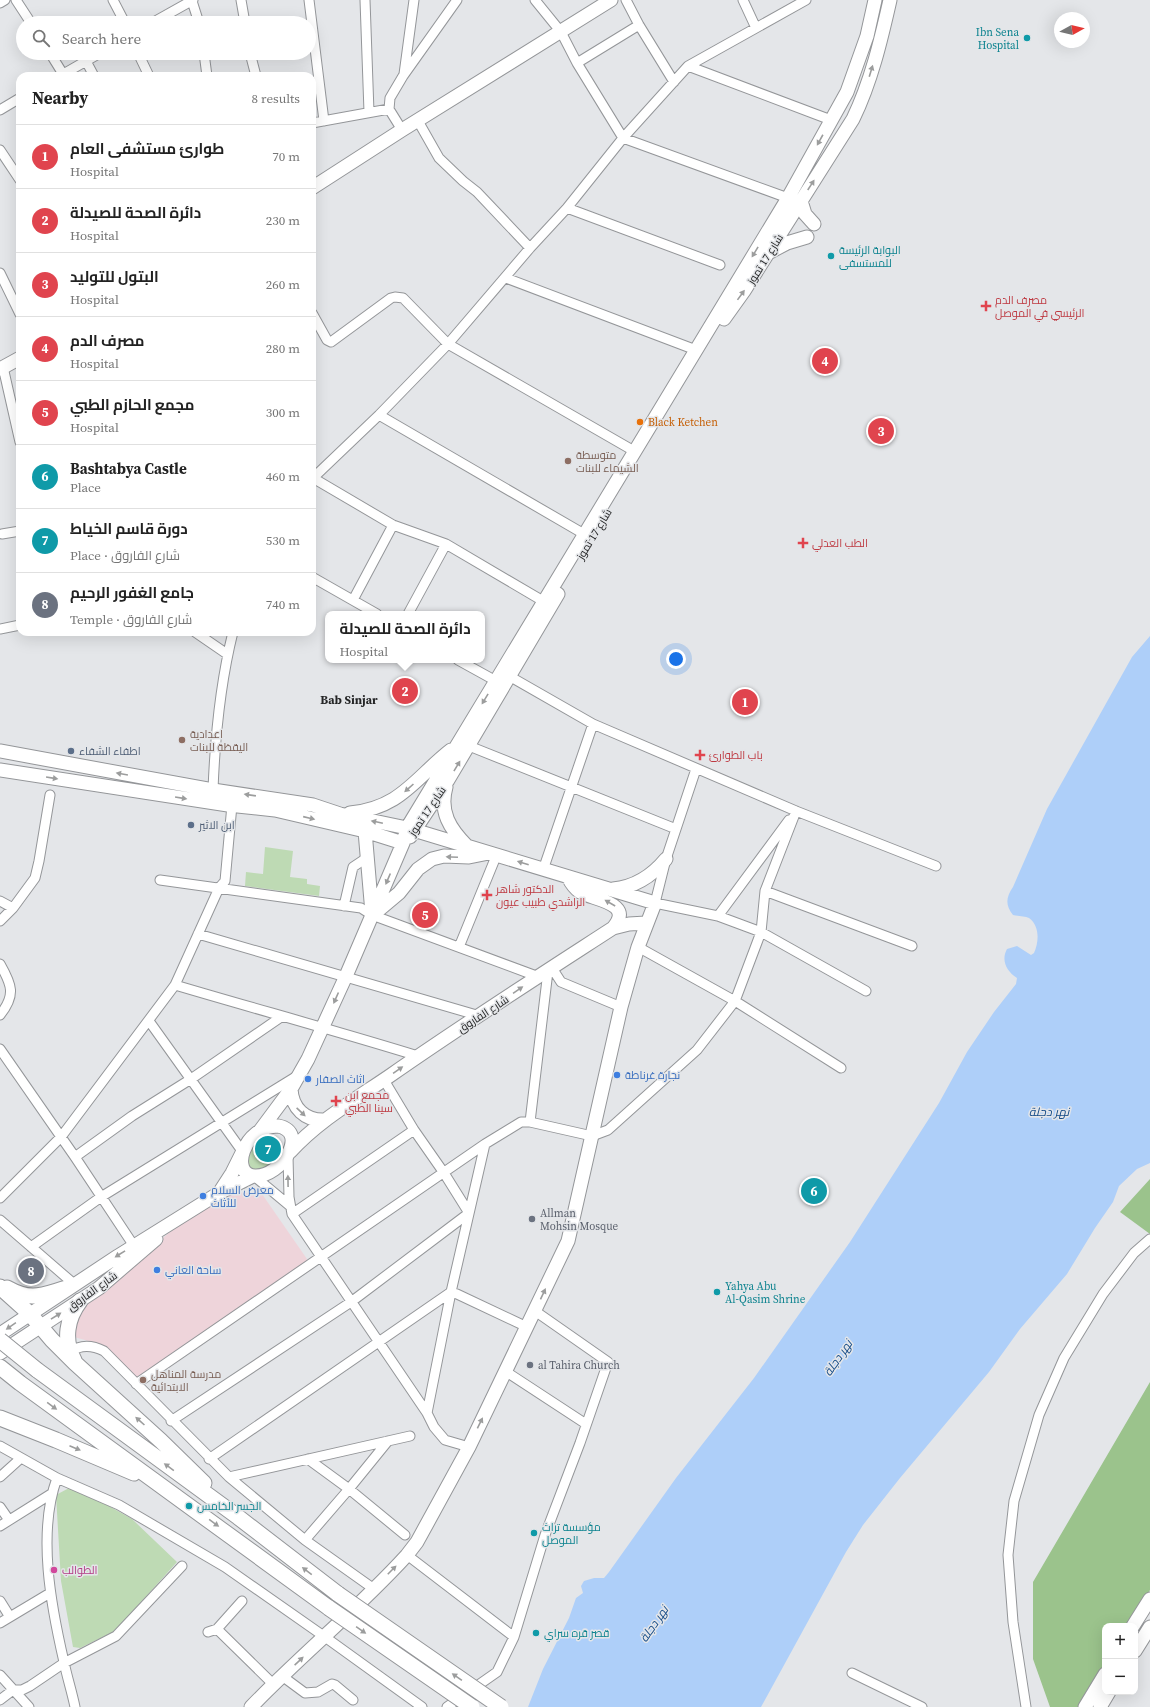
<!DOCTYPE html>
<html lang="en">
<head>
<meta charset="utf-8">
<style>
  body { margin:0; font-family:"Source Serif 4",Cairo,serif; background:#f2f2f2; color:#222 }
  .controls { position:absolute; right:12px; bottom:12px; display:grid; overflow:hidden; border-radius:8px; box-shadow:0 4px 16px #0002 }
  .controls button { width:36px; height:36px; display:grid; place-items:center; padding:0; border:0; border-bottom:1px solid #e0e0e0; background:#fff; color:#222; font:20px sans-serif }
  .compass { position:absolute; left:1054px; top:12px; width:36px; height:36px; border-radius:50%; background:#fff; box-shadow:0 4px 16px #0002; rotate:82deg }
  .you { position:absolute; left:676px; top:659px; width:14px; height:14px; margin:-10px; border:3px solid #fff; border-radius:50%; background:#1a73e8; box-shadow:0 0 0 6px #1a73e833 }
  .badge { display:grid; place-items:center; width:26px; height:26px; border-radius:50%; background:#ea580c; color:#fff; font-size:13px; font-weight:700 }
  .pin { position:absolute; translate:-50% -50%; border:2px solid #fff; box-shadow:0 1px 4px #0006 }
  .popup { position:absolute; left:325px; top:611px; width:160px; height:52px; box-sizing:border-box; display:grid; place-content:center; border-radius:8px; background:#fff; filter:drop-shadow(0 1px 3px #0005); font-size:13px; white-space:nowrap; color:#767676 }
  .popup b { font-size:15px; color:#222 }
  .popup::after { content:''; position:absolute; left:50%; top:100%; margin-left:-8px; border:8px solid transparent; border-top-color:#fff }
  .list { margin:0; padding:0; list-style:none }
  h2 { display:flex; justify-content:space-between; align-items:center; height:52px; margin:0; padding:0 16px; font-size:17px }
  h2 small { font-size:13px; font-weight:400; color:#767676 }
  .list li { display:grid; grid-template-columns:26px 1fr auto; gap:12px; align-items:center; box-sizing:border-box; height:64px; padding:0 16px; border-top:1px solid #e0e0e0 }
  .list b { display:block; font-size:15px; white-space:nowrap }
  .list p { margin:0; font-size:13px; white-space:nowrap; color:#767676 }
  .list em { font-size:13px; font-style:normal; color:#767676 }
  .icon { flex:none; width:22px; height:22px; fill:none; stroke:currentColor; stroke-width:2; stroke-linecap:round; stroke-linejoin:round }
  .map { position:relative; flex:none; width:1150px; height:1707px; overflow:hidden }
  .search { position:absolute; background:#fff; box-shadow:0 4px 16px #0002; left:16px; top:16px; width:300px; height:44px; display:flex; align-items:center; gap:10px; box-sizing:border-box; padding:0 14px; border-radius:22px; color:#767676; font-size:15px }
  .panel { position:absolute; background:#fff; box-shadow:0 4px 16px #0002; left:16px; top:72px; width:300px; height:564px; border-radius:12px }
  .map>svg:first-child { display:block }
  .industrial { fill:#eed4da }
  .green { fill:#bedab4 }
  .forest { fill:#9bc38c }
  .water { fill:#aecff9 }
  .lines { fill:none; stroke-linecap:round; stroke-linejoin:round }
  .street-casing { stroke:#949699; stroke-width:11 }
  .secondary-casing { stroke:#949699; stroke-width:15 }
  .primary-casing { stroke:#949699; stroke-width:17 }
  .street { stroke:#fff; stroke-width:9 }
  .secondary { stroke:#fff; stroke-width:13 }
  .primary { stroke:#fff; stroke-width:15 }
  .primary-bridge-casing { stroke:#949699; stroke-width:17; stroke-linecap:butt }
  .primary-bridge { stroke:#fff; stroke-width:15 }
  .oneway { fill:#9c9d9d }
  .culture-dot { fill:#0f9aa8; stroke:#e4e6e9; stroke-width:1.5 }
  .health-dot { fill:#e0444e; stroke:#e4e6e9; stroke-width:1.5 }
  .food-dot { fill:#e8710a; stroke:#e4e6e9; stroke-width:1.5 }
  .education-dot { fill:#8d6e63; stroke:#e4e6e9; stroke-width:1.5 }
  .service-dot { fill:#5c6f8a; stroke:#e4e6e9; stroke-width:1.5 }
  .shop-dot { fill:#3f7fe0; stroke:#e4e6e9; stroke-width:1.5 }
  .worship-dot { fill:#6b7280; stroke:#e4e6e9; stroke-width:1.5 }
  .hotel-dot { fill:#d1479c; stroke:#e4e6e9; stroke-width:1.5 }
  .labels { text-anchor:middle; stroke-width:3; stroke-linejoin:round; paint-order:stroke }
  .culture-label { font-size:11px; fill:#0d838f; stroke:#e4e6e9; text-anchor:start }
  .street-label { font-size:11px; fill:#242526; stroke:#e4e6e9 }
  .health-label { font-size:11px; fill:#be3a42; stroke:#e4e6e9; text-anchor:start }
  .food-label { font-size:11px; fill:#c56008; stroke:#e4e6e9; text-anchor:start }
  .education-label { font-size:11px; fill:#785e54; stroke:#e4e6e9; text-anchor:start }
  .service-label { font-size:11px; fill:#4e5e75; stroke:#e4e6e9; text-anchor:start }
  .shop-label { font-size:11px; fill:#366cbe; stroke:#e4e6e9; text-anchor:start }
  .worship-label { font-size:11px; fill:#5b616d; stroke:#e4e6e9; text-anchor:start }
  .hotel-label { font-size:11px; fill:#b23c85; stroke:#e4e6e9; text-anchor:start }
  .neighbourhood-label { font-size:12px; font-weight:bold; fill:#242526; stroke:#e4e6e9 }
  .water-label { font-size:12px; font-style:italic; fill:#144b88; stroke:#e4e6e9 }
</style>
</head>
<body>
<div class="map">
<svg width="1150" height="1707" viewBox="0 0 1150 1707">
  <rect width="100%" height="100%" fill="#e4e6e9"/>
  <!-- industrial -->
  <path class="industrial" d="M 233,1192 L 262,1194 L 307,1259 L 306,1262 L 137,1380 L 96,1343 L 63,1334 L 81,1306 L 182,1222 Z"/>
  <!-- green -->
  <path class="green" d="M 265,847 L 293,851 L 290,877 L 307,879 L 307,884 L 320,886 L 319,896 L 245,886 L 246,872 L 263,874 Z
    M 271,1136 L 276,1136 C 287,1148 272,1171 256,1171 C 254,1171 250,1168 248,1167 C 248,1163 247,1158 249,1154 C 251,1145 263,1138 271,1136 Z
    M 69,1488 L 91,1496 L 132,1519 L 177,1562 L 115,1631 L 80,1648 L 73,1647 L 61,1581 L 56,1495 Z"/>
  <!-- forest -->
  <path class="forest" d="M 1150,1179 L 1150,1234 L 1120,1212 Z
    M 1150,1382 L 1150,1590 L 1129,1626 L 1105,1626 L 1105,1669 L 1083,1707 L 1050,1707 L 1033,1659 L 1033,1582 Z"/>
  <!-- water -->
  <path class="water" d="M 1150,636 L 1150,1163 L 1137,1169 L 1119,1186 L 1113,1202 L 1095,1228 L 1067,1274 L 1020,1329 L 989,1372 L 900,1478 L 863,1525 L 846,1552 L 761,1707 L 528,1707 L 543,1669 L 569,1618 L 576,1598 L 583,1593 L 581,1586 L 584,1581 L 594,1578 L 604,1578 L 609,1572 L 676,1478 L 754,1378 L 850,1242 L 939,1103 L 967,1052 L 994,1012 L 1016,984 L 1017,978 C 1006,971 1001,960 1007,949 L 1017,946 L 1031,955 L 1034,953 C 1039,942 1040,926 1029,918 C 1025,916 1018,916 1013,915 C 1005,905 1006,897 1013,887 L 1047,809 L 1132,657 Z"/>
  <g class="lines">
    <defs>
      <path id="street" d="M 16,0 L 31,23
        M 113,0 L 125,23
        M 241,0 L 245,23
        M 309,0 L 324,121
        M 365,0 L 369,112
        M 535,0 L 561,32 L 577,63 L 623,138 L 788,198
        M 626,0 L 639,25 L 674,82
        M 743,0 L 756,28
        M 192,1 L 199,23
        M 0,3 L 5,0
        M 152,23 L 193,0
        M 50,53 L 63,74
        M 138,53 L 149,76
        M 204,53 L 207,76
        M 250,53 L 256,76
        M 86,61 L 94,76
        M 577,63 L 639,25
        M 688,66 L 831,120
        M 404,74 L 414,0
        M 60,76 L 100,53
        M 389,109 L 390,98 L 403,76 L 457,0
        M 0,110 L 20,98
        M 418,121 L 439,158 L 463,181 L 477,192 L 530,248
        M 312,123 L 389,109 L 402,130
        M 0,150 L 20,180
        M 567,208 L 720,265
        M 0,273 L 20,314
        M 506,278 L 696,350
        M 312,313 L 327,340 L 331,342 L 391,298 L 395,297 L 403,298 L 448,344 L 634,451
        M 3,367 L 20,442
        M 379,415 L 584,534
        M 313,478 L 393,525 L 446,544 L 543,601
        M 312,479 L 379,415 L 448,344 L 530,248 L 567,208 L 623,138 L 688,66 L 806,0
        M 2,534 L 20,531
        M 312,577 L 377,614
        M 353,600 L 393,525
        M 408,614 L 446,544
        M 0,629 L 20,625
        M 195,632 L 227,654
        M 458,660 L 496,681
        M 509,676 L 593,724 L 796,811 L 936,866
        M 469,746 L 676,829
        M 696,769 L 666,859 L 655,903 L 718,916 L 761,932 L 866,991
        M 213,790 C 215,737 220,684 233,632
        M 543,870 L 593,724
        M 160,880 L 361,908 L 372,915 L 539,977
        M 765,891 L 912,946
        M 0,901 L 13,908
        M 344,906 L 353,867 L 368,857
        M 718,916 L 789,820
        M 0,921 L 13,908 L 35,878 L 39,861 L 50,795
        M 198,934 L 480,1016
        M 459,947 L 497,854
        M 638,947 L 735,1001 L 841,1068
        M 0,964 C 12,985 16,995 0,1015
        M 552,968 L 561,982 L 621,1007
        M 175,985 C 256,1009 337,1031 418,1056
        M 149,1021 L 242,1151
        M 0,1049 L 75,1157 L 134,1246
        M 384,1080 L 414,1130 L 444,1173 L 469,1213
        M 530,1122 L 548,971
        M 288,1156 L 289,1197 L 292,1214 L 427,1413 L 434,1427 L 445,1440 L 469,1447
        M 75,1157 L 132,1116 L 191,1079 L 281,1017
        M 254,1176 L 290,1206
        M 0,1198 L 61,1137 L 175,985 L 219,888 L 225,881 L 232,805
        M 292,1214 L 414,1130
        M 0,1220 L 74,1284
        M 31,1247 L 101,1197 L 297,1076
        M 70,1352 C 81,1344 92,1345 104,1351 L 229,1477 L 305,1540 L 374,1589
        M 505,1371 L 586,1424
        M 136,1384 L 485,1144 L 521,1122 L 530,1122 L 592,1136 L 608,1130 L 697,1050 L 735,1001 L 761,932 L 765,891 L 796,811
        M 427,1413 L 451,1292 L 485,1144
        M 171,1421 L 351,1302 L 469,1213
        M 0,1446 L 57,1478 L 119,1505 L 225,1567 L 325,1637 L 422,1707
        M 209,1459 L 451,1292 L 457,1294 L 527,1327
        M 308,1459 L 349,1489 L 405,1535
        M 0,1477 L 21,1458
        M 229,1477 L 410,1436
        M 57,1478 C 37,1533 51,1606 64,1662 C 67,1677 72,1692 75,1707
        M 0,1507 L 9,1520
        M 0,1526 L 51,1494
        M 305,1540 L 349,1489 L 388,1441
        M 407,1555 L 514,1637
        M 0,1601 L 10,1617
        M 0,1623 L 50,1593
        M 217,1629 L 273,1684
        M 208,1632 L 217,1629 L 242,1601
        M 852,1673 L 922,1707
        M 0,1675 L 29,1707
        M 282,1676 L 305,1693 L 318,1692 L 332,1684 L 335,1685 L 353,1700
        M 0,1700 L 13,1690 L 22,1690 L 30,1686 L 64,1663 L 116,1636 L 182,1566
        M 447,1707 L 497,1672 L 514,1637 L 545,1535 L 580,1443 L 608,1362 L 535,1311
        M 1026,1707 L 1013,1622 L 1008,1555 L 1014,1501 L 1039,1415 L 1064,1358 L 1103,1294 L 1134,1253 L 1150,1239"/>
      <path id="secondary" d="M 312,188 L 402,130 L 611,0
        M 801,201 L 805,214 L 814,224
        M 770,252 L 787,243 L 807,237
        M 724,319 L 744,291 L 853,119 C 871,82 881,40 890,0
        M 0,369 L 20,358
        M 0,751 L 213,790 L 313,805 L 340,814 L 407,828 L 655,903 L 638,947 L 621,1007 L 568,1241 L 469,1447 L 417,1542 L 407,1555 C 358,1609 301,1655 251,1707
        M 0,770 L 228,805 L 275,810 L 365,831 L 403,843
        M 446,787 C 439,812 450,829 467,846
        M 350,813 C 401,808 415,778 451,750
        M 365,831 L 372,913
        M 410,837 L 448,780 L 558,594
        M 613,889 C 635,887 652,876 666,859
        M 374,914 L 399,893 L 418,869 L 432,859 L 444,856 L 469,857 L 489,853
        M 613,928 L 629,924 L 646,923
        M 291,1089 C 292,1108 305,1121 325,1120
        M 278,1126 C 310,1132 281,1177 255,1176 C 229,1175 243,1126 278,1126 Z
        M 259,1132 L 291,1089 L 308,1059 L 346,976 L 403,843 L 407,828 L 788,198 L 847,92 L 867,36 L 875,0
        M 290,1152 C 318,1121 356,1099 391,1075 C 464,1024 539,976 613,928 C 635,902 593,900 580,892 C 574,888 571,883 568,877
        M 221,1190 L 232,1173 L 242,1153
        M 0,1334 L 118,1256 L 219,1193 L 253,1176
        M 0,1353 L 99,1288 L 156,1239
        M 1133,1626 L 1150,1599
        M 1135,1651 L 1150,1627
        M 1085,1707 L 1105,1674
        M 1100,1707 L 1109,1692"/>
      <path id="primary" d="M 0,1287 L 30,1314 L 52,1340 L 75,1363 L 161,1441 L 204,1483
        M 7,1288 C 32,1302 42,1295 67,1288
        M 74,1360 C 63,1340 67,1318 80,1301
        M 0,1367 L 20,1383 L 329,1608
        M 37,1370 L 238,1517 L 338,1594
        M 0,1418 L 56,1440 L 134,1473"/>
    </defs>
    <!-- street casing -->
    <use href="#street" class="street-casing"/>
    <!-- secondary casing -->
    <use href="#secondary" class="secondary-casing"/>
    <!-- primary casing -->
    <use href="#primary" class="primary-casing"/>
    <!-- street -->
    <use href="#street" class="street"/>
    <!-- secondary -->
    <use href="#secondary" class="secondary"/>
    <!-- primary -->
    <use href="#primary" class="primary"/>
    <defs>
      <path id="primary-bridge" d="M 0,1340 L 37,1370
        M 338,1594 L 501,1707
        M 329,1608 L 472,1707"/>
    </defs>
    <!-- primary-bridge casing -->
    <use href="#primary-bridge" class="primary-bridge-casing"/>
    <!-- primary-bridge -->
    <use href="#primary-bridge" class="primary-bridge"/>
  </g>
  <!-- one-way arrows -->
  <defs><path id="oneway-solid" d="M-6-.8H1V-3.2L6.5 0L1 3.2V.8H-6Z"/></defs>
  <g class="oneway">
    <use href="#oneway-solid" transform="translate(871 71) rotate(-73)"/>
    <use href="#oneway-solid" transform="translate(820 140) rotate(119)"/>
    <use href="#oneway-solid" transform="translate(811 185) rotate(-57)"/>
    <use href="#oneway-solid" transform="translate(755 252) rotate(121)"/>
    <use href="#oneway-solid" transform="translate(741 295) rotate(-54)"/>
    <use href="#oneway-solid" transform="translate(485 699) rotate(121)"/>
    <use href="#oneway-solid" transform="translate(457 766) rotate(-59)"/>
    <use href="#oneway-solid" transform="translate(122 774) rotate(-170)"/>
    <use href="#oneway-solid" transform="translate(52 778) rotate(9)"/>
    <use href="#oneway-solid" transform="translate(409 788) rotate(138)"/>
    <use href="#oneway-solid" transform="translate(250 795) rotate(-172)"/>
    <use href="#oneway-solid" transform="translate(181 798) rotate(9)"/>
    <use href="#oneway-solid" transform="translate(309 818) rotate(13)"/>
    <use href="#oneway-solid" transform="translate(377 822) rotate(-168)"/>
    <use href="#oneway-solid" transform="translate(452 857) rotate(-177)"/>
    <use href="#oneway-solid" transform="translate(523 863) rotate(-162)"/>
    <use href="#oneway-solid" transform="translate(388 879) rotate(113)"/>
    <use href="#oneway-solid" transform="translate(610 903) rotate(-150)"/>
    <use href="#oneway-solid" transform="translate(518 990) rotate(-34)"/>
    <use href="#oneway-solid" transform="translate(336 998) rotate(114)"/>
    <use href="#oneway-solid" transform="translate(398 1070) rotate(-35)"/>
    <use href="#oneway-solid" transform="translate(301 1112) rotate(43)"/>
    <use href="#oneway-solid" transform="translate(288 1181) rotate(-91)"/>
    <use href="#oneway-solid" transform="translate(120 1254) rotate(148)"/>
    <use href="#oneway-solid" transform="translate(543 1294) rotate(-65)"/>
    <use href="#oneway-solid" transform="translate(56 1316) rotate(-32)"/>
    <use href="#oneway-solid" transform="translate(11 1326) rotate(145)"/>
    <use href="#oneway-solid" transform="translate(52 1406) rotate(36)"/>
    <use href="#oneway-solid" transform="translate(140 1421) rotate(-138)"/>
    <use href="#oneway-solid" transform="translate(480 1423) rotate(-64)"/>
    <use href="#oneway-solid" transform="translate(75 1448) rotate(23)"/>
    <use href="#oneway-solid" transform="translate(169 1467) rotate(-144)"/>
    <use href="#oneway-solid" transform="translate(214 1523) rotate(36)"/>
    <use href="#oneway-solid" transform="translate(392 1570) rotate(-45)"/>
    <use href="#oneway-solid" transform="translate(307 1571) rotate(-143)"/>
    <use href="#oneway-solid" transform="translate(361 1630) rotate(35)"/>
    <use href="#oneway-solid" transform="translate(299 1661) rotate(-43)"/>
    <use href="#oneway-solid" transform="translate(457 1677) rotate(-145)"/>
  </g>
  <!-- markers -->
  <g class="culture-dot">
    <circle cx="1027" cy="38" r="4"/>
    <circle cx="831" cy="256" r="4"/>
    <circle cx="717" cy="1292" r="4"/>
    <circle cx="189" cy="1506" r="4"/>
    <circle cx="534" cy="1533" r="4"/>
    <circle cx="536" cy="1633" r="4"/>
  </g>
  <g class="health-dot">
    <path d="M984 300h4v4h4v4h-4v4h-4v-4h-4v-4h4z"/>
    <path d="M801 537h4v4h4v4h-4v4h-4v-4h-4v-4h4z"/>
    <path d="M698 749h4v4h4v4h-4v4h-4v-4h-4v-4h4z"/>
    <path d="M485 889h4v4h4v4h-4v4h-4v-4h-4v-4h4z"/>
    <path d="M334 1095h4v4h4v4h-4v4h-4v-4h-4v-4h4z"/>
  </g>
  <circle class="food-dot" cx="640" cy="422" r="4"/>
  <g class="education-dot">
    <circle cx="568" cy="461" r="4"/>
    <circle cx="182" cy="740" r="4"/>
    <circle cx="143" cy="1380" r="4"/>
  </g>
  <g class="service-dot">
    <circle cx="71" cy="751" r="4"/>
    <circle cx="191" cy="825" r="4"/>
  </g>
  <g class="shop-dot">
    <circle cx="617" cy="1075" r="4"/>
    <circle cx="308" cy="1079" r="4"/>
    <circle cx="203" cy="1196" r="4"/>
    <circle cx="157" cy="1270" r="4"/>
  </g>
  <g class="worship-dot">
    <circle cx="532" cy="1219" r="4"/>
    <circle cx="530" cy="1365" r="4"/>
  </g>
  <circle class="hotel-dot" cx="54" cy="1570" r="4"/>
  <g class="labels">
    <!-- culture labels -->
    <g class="culture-label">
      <text x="1019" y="36" text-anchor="end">Ibn Sena<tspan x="1019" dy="13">Hospital</tspan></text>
      <text x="839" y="254">البوابة الرئيسة<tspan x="839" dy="13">للمستسفى</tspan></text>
      <text x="725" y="1290">Yahya Abu<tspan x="725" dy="13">Al-Qasim Shrine</tspan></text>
      <text x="197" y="1510">الجسر الخامس</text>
      <text x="542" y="1531">مؤسسة تراث<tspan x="542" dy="13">الموصل</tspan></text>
      <text x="544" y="1637">قصر قره سراي</text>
    </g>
    <!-- street labels -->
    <g class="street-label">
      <text transform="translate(765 259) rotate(-58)" y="4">شارع 17 تموز</text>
      <text transform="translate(594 534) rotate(-59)" y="4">شارع 17 تموز</text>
      <text transform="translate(427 811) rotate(-56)" y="4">شارع 17 تموز</text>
      <text transform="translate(483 1014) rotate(-33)" y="4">شارع الفاروق</text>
      <text transform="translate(92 1291) rotate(-36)" y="4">شارع الفاروق</text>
    </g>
    <!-- health labels -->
    <g class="health-label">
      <text x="995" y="304">مصرف الدم<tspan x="995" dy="13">الرئيسي في الموصل</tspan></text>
      <text x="812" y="547">الطب العدلي</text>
      <text x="709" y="759">باب الطوارئ</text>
      <text x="496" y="893">الدكتور شاهر<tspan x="496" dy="13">الراشدي طبيب عيون</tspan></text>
      <text x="345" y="1099">مجمع ابن<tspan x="345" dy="13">سينا الطبي</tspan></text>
    </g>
    <!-- food labels -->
    <g class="food-label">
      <text x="648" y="426">Black Ketchen</text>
    </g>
    <!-- education labels -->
    <g class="education-label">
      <text x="576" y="459">متوسطة<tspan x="576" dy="13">الشيماء للبنات</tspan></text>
      <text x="190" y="738">اعدادية<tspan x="190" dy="13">اليقظة للبنات</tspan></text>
      <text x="151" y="1378">مدرسة المناهل<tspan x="151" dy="13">الابتدائية</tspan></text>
    </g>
    <!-- service labels -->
    <g class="service-label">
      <text x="79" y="755">اطفاء الشفاء</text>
      <text x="199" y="829">ابن الاثير</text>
    </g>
    <!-- shop labels -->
    <g class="shop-label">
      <text x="625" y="1079">نجارة غرناطة</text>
      <text x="316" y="1083">اثاث الصفار</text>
      <text x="211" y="1194">معرض السلام<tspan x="211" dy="13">للأثاث</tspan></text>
      <text x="165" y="1274">ساحة العاني</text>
    </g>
    <!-- worship labels -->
    <g class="worship-label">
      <text x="540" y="1217">Allman<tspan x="540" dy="13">Mohsin Mosque</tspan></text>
      <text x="538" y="1369">al Tahira Church</text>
    </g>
    <!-- hotel labels -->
    <g class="hotel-label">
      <text x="62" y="1574">الطوالب</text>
    </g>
    <!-- neighbourhood labels -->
    <g class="neighbourhood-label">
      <text x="349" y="704">Bab Sinjar</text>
    </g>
    <!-- water labels -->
    <g class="water-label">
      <text x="1049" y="1116">نهر دجلة</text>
      <text transform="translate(838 1358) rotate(-55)" y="4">نهر دجلة</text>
      <text transform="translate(654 1624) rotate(-55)" y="4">نهر دجلة</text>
    </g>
  </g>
</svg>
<div class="controls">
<button>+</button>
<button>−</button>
</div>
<svg class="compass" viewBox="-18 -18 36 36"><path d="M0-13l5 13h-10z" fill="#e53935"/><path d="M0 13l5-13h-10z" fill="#767676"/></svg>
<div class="you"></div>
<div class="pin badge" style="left:745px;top:702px;background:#e0444e">1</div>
<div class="pin badge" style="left:405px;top:691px;background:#e0444e">2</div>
<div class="popup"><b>دائرة الصحة للصيدلة</b>Hospital</div>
<div class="pin badge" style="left:881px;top:431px;background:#e0444e">3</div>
<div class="pin badge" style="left:825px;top:361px;background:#e0444e">4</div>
<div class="pin badge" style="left:425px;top:915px;background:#e0444e">5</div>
<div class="pin badge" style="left:814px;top:1191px;background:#0f9aa8">6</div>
<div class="pin badge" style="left:268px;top:1149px;background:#0f9aa8">7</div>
<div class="pin badge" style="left:31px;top:1271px;background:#6b7280">8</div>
<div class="search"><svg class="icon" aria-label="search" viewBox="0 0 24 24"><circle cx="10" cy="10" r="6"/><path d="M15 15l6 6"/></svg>Search here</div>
<section class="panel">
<h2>Nearby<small>8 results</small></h2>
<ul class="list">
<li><span class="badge" style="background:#e0444e">1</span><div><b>طوارئ مستشفى العام</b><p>Hospital</p></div><em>70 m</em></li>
<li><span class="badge" style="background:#e0444e">2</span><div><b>دائرة الصحة للصيدلة</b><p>Hospital</p></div><em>230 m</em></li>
<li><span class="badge" style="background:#e0444e">3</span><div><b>البتول للتوليد</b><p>Hospital</p></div><em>260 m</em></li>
<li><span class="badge" style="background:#e0444e">4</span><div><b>مصرف الدم</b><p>Hospital</p></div><em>280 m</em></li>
<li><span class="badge" style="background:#e0444e">5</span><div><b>مجمع الحازم الطبي</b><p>Hospital</p></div><em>300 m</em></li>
<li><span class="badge" style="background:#0f9aa8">6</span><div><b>Bashtabya Castle</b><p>Place</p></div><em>460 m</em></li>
<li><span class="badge" style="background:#0f9aa8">7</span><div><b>دورة قاسم الخياط</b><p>Place · شارع الفاروق</p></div><em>530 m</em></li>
<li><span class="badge" style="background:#6b7280">8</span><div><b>جامع الغفور الرحيم</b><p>Temple · شارع الفاروق</p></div><em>740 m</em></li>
</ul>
</section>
</div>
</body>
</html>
